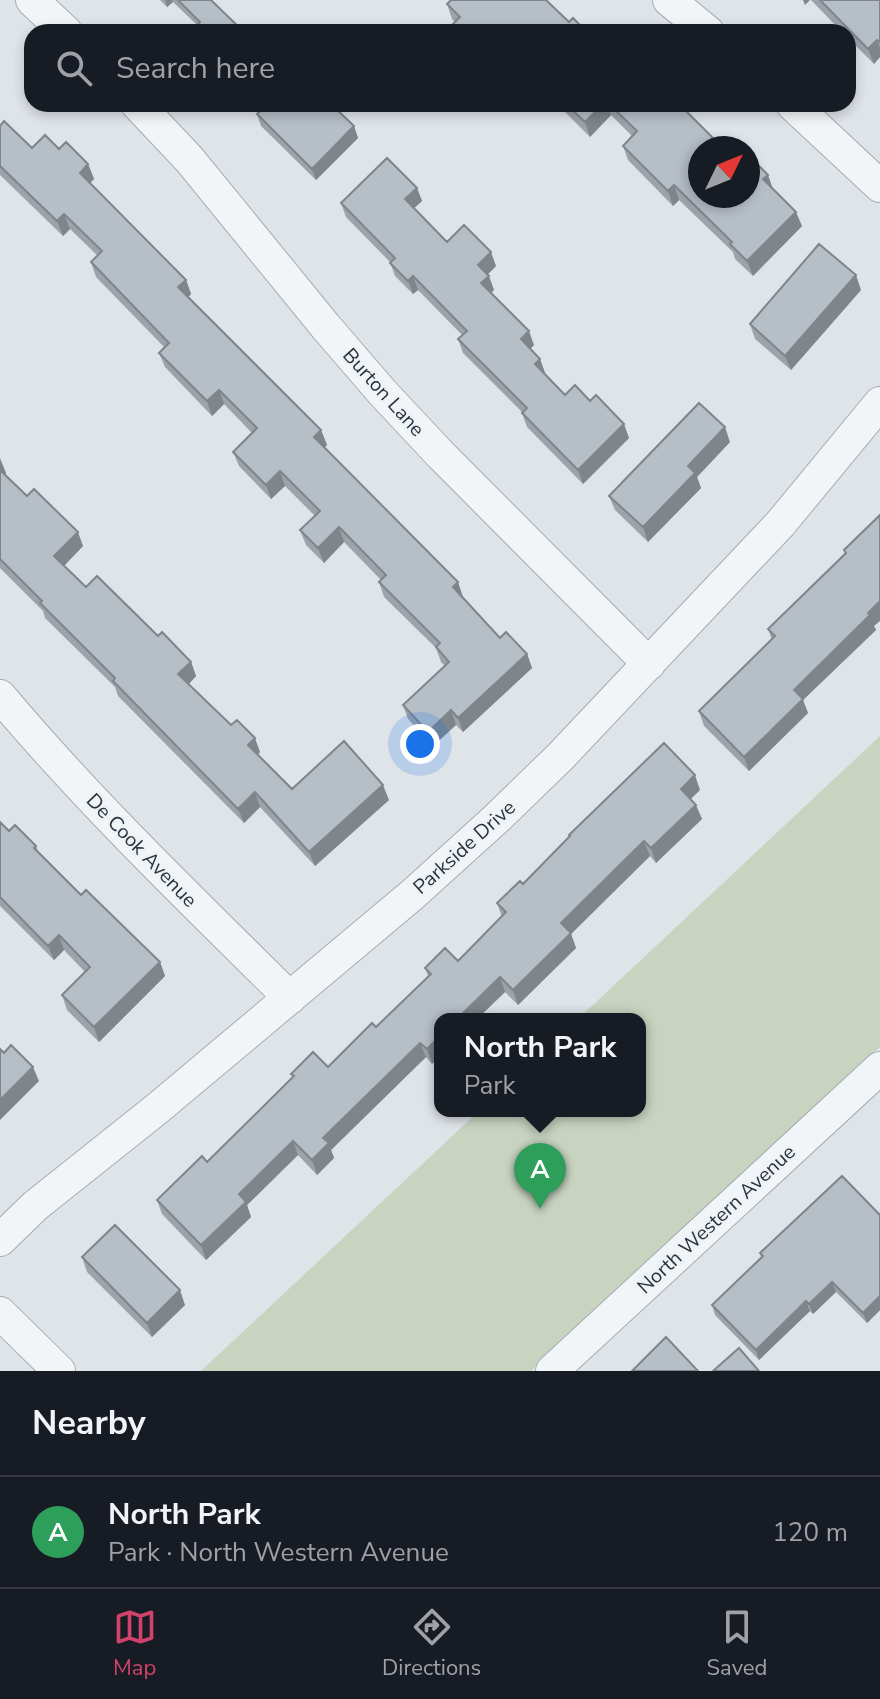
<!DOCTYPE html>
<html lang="en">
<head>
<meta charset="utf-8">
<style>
  body { margin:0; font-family:"Nunito Sans",sans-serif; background:#242831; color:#f1f3f6 }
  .compass { position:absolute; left:688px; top:136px; width:72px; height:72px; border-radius:50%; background:#171b24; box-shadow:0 4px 12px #0003; rotate:47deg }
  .you { position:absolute; left:420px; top:744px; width:28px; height:28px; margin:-20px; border:6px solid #fff; border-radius:50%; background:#1a73e8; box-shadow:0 0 0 12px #1a73e833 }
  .badge { display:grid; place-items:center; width:52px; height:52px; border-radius:50%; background:#d0426b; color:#fff; font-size:26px; font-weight:700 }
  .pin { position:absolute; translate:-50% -66px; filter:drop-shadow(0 2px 4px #0008) }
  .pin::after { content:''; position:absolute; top:42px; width:28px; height:24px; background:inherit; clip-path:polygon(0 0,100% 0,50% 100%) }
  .popup { position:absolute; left:434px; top:1013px; width:212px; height:104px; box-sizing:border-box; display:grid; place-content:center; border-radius:16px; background:#171b24; filter:drop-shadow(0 2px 6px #0005); font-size:26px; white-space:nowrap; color:#9ea1a6 }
  .popup b { font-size:30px; color:#f1f3f6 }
  .popup::after { content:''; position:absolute; left:50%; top:100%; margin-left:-16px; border:16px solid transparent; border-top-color:#171b24 }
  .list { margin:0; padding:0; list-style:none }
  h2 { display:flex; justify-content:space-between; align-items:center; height:104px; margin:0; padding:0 32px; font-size:34px }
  h2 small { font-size:26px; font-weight:400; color:#9ea1a6 }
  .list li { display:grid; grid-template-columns:52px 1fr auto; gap:24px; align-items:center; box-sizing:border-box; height:112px; padding:0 32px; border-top:2px solid #363941 }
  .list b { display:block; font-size:30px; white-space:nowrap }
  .list p { margin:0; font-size:26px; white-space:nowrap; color:#9ea1a6 }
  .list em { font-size:26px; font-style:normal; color:#9ea1a6 }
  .icon { flex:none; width:44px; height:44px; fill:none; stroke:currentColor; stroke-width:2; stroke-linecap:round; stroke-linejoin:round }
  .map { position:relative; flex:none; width:880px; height:1371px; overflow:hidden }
  .search { position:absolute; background:#171b24; box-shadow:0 4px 12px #0003; left:24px; right:24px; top:24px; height:88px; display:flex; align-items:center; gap:20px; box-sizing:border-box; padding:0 28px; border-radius:24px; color:#9ea1a6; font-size:30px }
  .sheet { height:216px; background:#171b24 }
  nav { display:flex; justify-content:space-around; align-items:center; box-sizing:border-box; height:112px; border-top:2px solid #363941; background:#171b24; font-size:22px; color:#9ea1a6 }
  nav a { display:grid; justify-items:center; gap:4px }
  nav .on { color:#d0426b }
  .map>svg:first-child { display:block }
  .green { fill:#c8d3c0 }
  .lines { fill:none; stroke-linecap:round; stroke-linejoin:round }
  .minor-casing { stroke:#a4acb3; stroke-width:34 }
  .minor { stroke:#f2f5f7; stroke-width:32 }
  .wall { fill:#9da3aa }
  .shaded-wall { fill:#7f858b }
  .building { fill:#b6bec6; stroke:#7f858b; stroke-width:2 }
  .labels { text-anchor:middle; stroke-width:6; stroke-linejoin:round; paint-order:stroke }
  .street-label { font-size:20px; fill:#283440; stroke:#eff3f6 }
</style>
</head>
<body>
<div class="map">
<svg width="880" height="1371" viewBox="0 0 880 1371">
  <rect width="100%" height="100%" fill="#dfe4e9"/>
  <!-- green -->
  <path class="green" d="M 880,736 L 880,1047 L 531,1371 L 201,1371 L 479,1111 L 640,1111 L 640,1019 L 578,1019 Z"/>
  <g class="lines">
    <defs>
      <path id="minor" d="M 32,0 L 66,32
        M 669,0 L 708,32
        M 137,104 L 189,159 L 326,327 L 382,392 L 440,454 L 649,664
        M 792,104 L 880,186
        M 0,696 C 90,803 191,900 290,998
        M 0,1240 L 35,1206 L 158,1108 L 412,895 L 496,819 L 561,756 L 781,523 L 880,403
        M 0,1313 L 59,1371
        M 552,1371 L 880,1068"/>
    </defs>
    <!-- minor casing -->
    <use href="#minor" class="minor-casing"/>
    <!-- minor -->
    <use href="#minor" class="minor"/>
  </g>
  <!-- wall -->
  <path class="wall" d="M 160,0 L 211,0 L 244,32 L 197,25 L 173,2 L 167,7 Z
    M 811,0 L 880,0 L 880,57 L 874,64 L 848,38 L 848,32 L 842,32 Z
    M 447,4 L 569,22 L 587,32 L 453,32 L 451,26 L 455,22 L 452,19 Z
    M 253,104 L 331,104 L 354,126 L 358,138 L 316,180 L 261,126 L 257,114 L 260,111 Z
    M 557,104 L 679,104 L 700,148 L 773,189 L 802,226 L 753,276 L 735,259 L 733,252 L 679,200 L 673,206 L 628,160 L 623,146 L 632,136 L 611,115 L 590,137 Z
    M 0,126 L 32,148 L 59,149 L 88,164 L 94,179 L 90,183 L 186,280 L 191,294 L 188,297 L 321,430 L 327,445 L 324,447 L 500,638 L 527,654 L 532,668 L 463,732 L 456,725 L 433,746 L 408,719 L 403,705 L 445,666 L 441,662 L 436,648 L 384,597 L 379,582 L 381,580 L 344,542 L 324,563 L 306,545 L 300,530 L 315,516 L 285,486 L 271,499 L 239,466 L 233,452 L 252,433 L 224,404 L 212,416 L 165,367 L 159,353 L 165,348 L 96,277 L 91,262 L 98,256 L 70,229 L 63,236 L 0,175 Z
    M 417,188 L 422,201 L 414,208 L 447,242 L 496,266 L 487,275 L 494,290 L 491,293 L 534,345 L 530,349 L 540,359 L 545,373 L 544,374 L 565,395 L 590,401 L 629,438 L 583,484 L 527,427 L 522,413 L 522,412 L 463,353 L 458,339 L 462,335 L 418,290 L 413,294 L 395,276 L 390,262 L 346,217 L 341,203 Z
    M 861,290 L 791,370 L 755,339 L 750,324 Z
    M 730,442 L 697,477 L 701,488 L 648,542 L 615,510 L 609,496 Z
    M 0,458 L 6,473 L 5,474 L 27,496 L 83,546 L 64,566 L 86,587 L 158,636 L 191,662 L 196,676 L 189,684 L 260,752 L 258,755 L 292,789 L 389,800 L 315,866 L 260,807 L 244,823 L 118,696 L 115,687 L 45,618 L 43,611 L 0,568 Z
    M 880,515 L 874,626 L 876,630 L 803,700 L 808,713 L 749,771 L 704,726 L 699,711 L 772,640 L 768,629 L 845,554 L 844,550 Z
    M 700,790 L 691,799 L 702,819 L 656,863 L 650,856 L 571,934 L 576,948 L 518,1005 L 505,992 L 477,1019 L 440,1019 L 440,1056 L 432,1064 L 426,1057 L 331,1150 L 334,1158 L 317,1175 L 298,1155 L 247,1205 L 251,1217 L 206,1260 L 162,1214 L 157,1200 L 207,1162 L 292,1077 L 291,1074 L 328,1067 L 376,1027 L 428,976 L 425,968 L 458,961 L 502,917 L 497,903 L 523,884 L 570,837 L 569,835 Z
    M 0,822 L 9,831 L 36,846 L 38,851 L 81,895 L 160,962 L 165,976 L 99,1042 L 67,1010 L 62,995 L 85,972 L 64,950 L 54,960 L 0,906 Z
    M 880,1215 L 880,1310 L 867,1323 L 836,1292 L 813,1314 L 810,1311 L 759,1360 L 715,1315 L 712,1305 L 761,1257 L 760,1253 Z
    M 82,1257 L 185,1305 L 152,1337 L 87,1272 Z"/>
  <!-- shaded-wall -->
  <path class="shaded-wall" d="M 165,0 L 172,0 L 173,2 L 167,7 Z
    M 803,0 L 810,0 L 805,5 Z
    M 877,40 L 880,47 L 880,57 L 874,64 L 868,49 Z
    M 603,104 L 607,104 L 611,115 L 590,137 L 585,122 Z
    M 354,126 L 358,138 L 316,180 L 312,169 Z
    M 88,164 L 94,179 L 86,187 L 80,173 Z
    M 768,175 L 773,189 L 763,179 Z
    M 674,185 L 679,200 L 673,206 L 668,191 Z
    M 417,188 L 422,201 L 410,212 L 405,199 Z
    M 796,212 L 802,226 L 753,276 L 747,261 Z
    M 64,214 L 70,229 L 63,236 L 57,221 Z
    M 491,252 L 496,266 L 483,279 L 478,265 Z
    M 856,275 L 861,290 L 791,370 L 785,356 Z
    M 413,276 L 418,290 L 413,294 L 408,281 Z
    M 489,276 L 494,290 L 486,297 L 481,283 Z
    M 186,280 L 191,294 L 184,302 L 178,287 Z
    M 529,331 L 534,345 L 526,353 L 521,339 Z
    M 540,359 L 545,373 L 540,378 L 535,364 Z
    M 219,390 L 224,404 L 212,416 L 207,401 Z
    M 624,424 L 629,438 L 583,484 L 578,470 Z
    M 725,427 L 730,442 L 697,477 L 701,488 L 648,542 L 643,527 L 688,466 Z
    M 321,430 L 327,445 L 320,452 L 314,437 Z
    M 0,459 L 6,473 L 0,479 Z
    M 280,471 L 285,486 L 271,499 L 266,485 Z
    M 339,527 L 344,542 L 324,563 L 318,548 Z
    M 78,532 L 83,546 L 59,571 L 54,556 Z
    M 458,582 L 463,597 L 453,587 Z
    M 880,601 L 880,621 L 874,626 L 876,630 L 803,700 L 808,713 L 749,771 L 744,757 L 794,690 Z
    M 527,654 L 532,668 L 463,732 L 458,718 Z
    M 191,662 L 196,676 L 184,689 L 178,674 Z
    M 451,710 L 456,725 L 433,746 L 428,732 Z
    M 255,738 L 260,752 L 253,759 L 248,745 Z
    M 695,775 L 700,790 L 686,803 L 681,789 Z
    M 383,785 L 389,800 L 315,866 L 309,852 Z
    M 255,792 L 260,807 L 244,823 L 238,809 Z
    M 696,805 L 702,819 L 656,863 L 651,848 Z
    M 644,841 L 650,856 L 571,934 L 576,948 L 518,1005 L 513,990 L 561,923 Z
    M 59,935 L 64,950 L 54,960 L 48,946 Z
    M 160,962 L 165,976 L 99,1042 L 94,1027 Z
    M 500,977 L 505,992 L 477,1019 L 457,1019 Z
    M 440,1036 L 440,1056 L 432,1064 L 427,1049 Z
    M 420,1043 L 426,1057 L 331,1150 L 334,1158 L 317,1175 L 312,1160 L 323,1138 Z
    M 33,1067 L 39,1081 L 0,1120 L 0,1100 Z
    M 293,1141 L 298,1155 L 247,1205 L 251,1217 L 206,1260 L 201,1245 L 239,1194 Z
    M 832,1282 L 836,1292 L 813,1314 L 809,1304 Z
    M 180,1290 L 185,1305 L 152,1337 L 147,1323 Z
    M 880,1296 L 880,1310 L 867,1323 L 863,1313 Z
    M 806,1301 L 810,1311 L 759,1360 L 756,1350 Z"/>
  <!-- building -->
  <path class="building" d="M 178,0 L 211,0 L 244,32 L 191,32 L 200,22 Z
    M 451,0 L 546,0 L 569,22 L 573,18 L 587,32 L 457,32 L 451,26 L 460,17 L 447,4 Z
    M 820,0 L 880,0 L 880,42 L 877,40 L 868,49 Z
    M 260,104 L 331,104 L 354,126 L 312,169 L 257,114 L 264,108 Z
    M 566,104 L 603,104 L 585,122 Z
    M 609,104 L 679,104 L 723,148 L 700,148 L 700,196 L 748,196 L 748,155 L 768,175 L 763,179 L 796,212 L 747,261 L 730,244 L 732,242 L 674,185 L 668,191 L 623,146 L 637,131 Z
    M 4,121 L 32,148 L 45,135 L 59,149 L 66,142 L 88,164 L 80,173 L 186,280 L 178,287 L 321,430 L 314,437 L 458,582 L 453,587 L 500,638 L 506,632 L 527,654 L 458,718 L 451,710 L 428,732 L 403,705 L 449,662 L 436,647 L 440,643 L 379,582 L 386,575 L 339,527 L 318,548 L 300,530 L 320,511 L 280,471 L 266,485 L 233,452 L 257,428 L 219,390 L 207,401 L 159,353 L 169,343 L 91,262 L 102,251 L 64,214 L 57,221 L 0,166 L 0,126 Z
    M 387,158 L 417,188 L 405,199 L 447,242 L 464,225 L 491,252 L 478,265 L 489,276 L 481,283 L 529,331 L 521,339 L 540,359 L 535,364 L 565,395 L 575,385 L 590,401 L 596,395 L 624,424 L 578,470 L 522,413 L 527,408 L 458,339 L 467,331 L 413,276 L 408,281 L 390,263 L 395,258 L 341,203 Z
    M 819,244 L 856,275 L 785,356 L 750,324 Z
    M 699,403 L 725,427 L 688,466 L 695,473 L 643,527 L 609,496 Z
    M 0,470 L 27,496 L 34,489 L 78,532 L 54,556 L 86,587 L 97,576 L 158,636 L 162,632 L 191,662 L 178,674 L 231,725 L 237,720 L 255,738 L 248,745 L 292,789 L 344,741 L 383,785 L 309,852 L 255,792 L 238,809 L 113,681 L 115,678 L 40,603 L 42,601 L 0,559 Z
    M 880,515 L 880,601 L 868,613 L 870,615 L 794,690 L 803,699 L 744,757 L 699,711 L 775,636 L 768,629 L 846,553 L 844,550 Z
    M 664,743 L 695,775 L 681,789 L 696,805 L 651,848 L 644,841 L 561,923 L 571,933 L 513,990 L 500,977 L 457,1019 L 440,1019 L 440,1036 L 427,1049 L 420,1043 L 323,1138 L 329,1143 L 312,1160 L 293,1141 L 239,1194 L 246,1202 L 201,1245 L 157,1200 L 202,1156 L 207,1162 L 294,1076 L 291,1074 L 313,1052 L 328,1067 L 372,1023 L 376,1027 L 431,974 L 425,968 L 445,948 L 458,961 L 506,912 L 497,903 L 520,881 L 523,884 L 570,836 L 569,835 Z
    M 0,822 L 9,831 L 15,825 L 36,846 L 34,848 L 81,895 L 86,890 L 160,962 L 94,1027 L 62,995 L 90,967 L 59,935 L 48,946 L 0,897 Z
    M 11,1045 L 33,1067 L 0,1100 L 0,1049 L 4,1053 Z
    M 842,1176 L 880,1215 L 880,1296 L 863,1313 L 832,1282 L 809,1304 L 806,1301 L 756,1350 L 712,1305 L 763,1256 L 760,1253 Z
    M 115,1225 L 180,1290 L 147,1323 L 82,1257 Z
    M 666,1337 L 698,1371 L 632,1371 Z
    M 739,1348 L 759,1371 L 713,1371 Z"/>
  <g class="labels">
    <!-- street labels -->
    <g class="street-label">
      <text transform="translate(384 392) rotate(48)" y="7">Burton Lane</text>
      <text transform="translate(464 847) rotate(-42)" y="7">Parkside Drive</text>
      <text transform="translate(142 850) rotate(46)" y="7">De Cook Avenue</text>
      <text transform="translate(716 1219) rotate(-43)" y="7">North Western Avenue</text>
    </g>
  </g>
</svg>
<svg class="compass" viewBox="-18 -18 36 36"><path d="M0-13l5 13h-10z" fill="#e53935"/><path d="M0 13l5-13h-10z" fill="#9ea1a6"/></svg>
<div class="you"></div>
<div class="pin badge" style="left:540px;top:1209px;background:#2e9e5b">A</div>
<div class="popup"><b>North Park</b>Park</div>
<div class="search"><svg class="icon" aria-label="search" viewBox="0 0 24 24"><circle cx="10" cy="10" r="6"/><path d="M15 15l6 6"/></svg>Search here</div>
</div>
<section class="sheet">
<h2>Nearby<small></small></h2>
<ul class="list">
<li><span class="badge" style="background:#2e9e5b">A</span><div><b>North Park</b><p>Park · North Western Avenue</p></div><em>120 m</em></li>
</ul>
</section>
<nav>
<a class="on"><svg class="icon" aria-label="map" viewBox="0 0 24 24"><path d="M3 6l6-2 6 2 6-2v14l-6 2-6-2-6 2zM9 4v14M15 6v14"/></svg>Map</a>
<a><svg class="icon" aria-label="directions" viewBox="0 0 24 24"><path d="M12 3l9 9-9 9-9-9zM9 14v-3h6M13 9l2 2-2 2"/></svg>Directions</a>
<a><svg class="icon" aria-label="saved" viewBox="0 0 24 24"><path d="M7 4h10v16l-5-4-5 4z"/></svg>Saved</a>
</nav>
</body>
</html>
